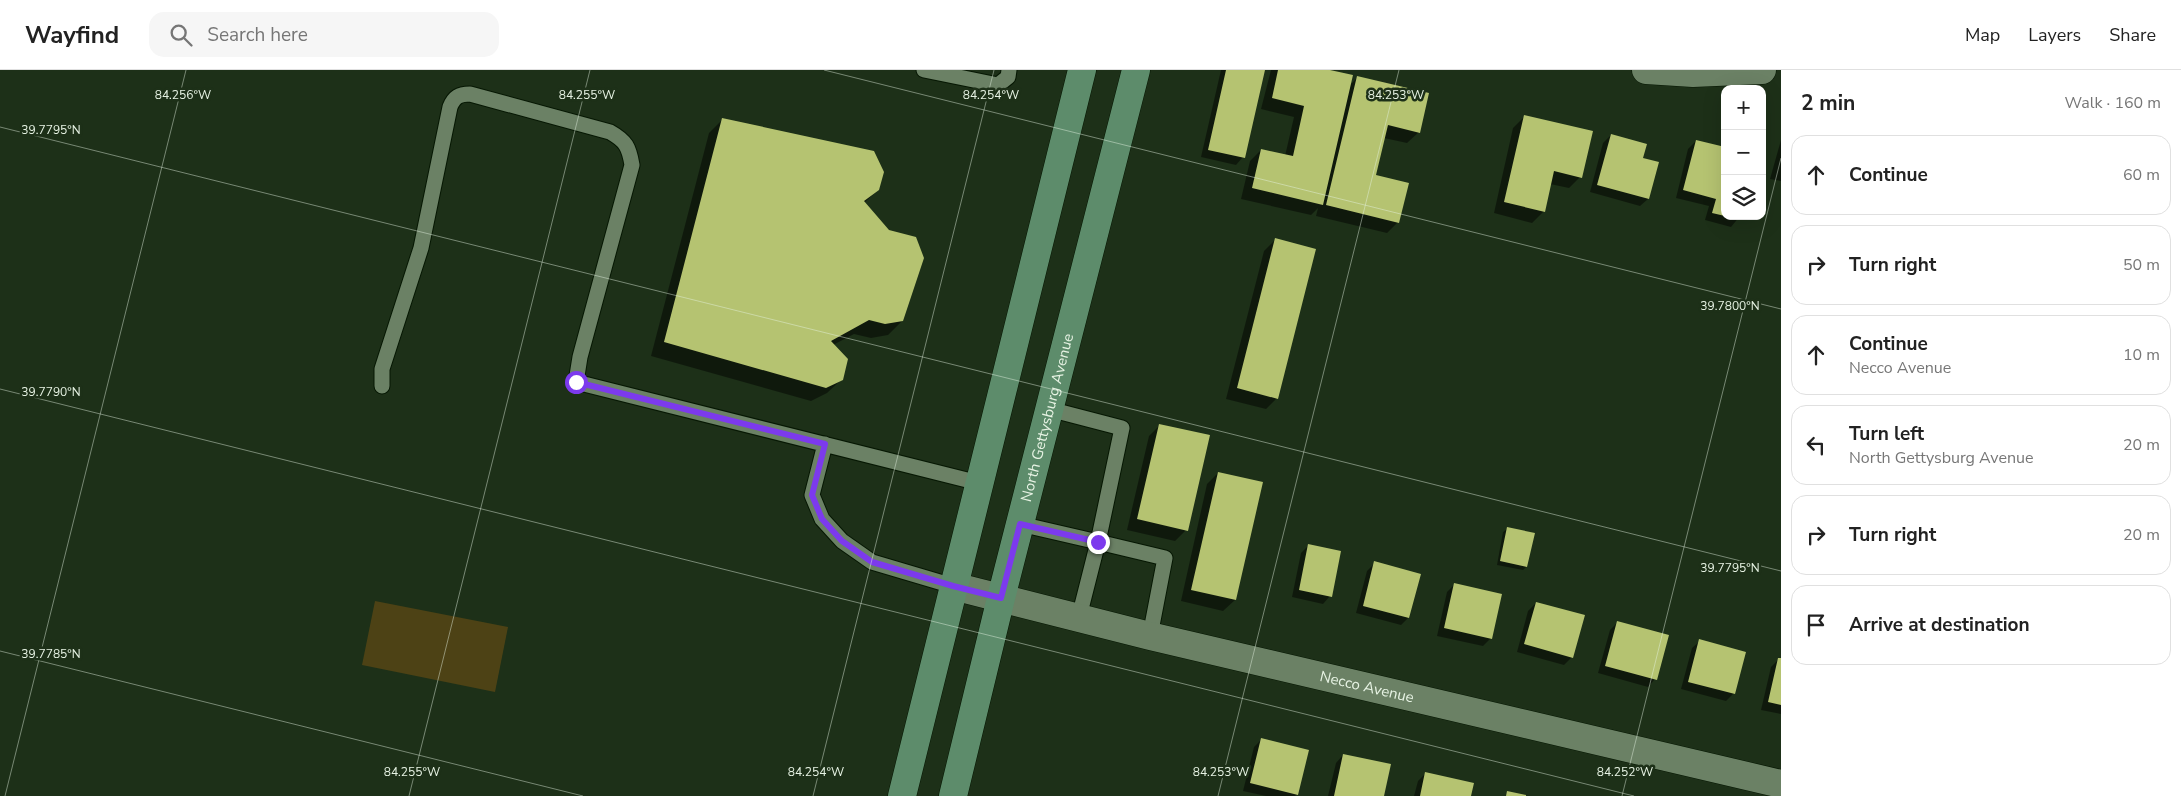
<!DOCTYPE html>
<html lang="en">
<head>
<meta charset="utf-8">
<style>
  body { margin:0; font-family:"Nunito Sans",sans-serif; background:#f6f6f6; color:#222 }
  .controls { position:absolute; right:15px; top:15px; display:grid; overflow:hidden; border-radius:10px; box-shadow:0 5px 20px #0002 }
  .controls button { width:45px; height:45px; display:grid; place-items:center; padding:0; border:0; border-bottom:1px solid #e0e0e0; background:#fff; color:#222; font:25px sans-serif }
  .stop { position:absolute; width:15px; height:15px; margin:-11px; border:4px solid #7c3aed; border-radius:50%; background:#fff }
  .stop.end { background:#7c3aed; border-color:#fff; box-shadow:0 1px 5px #0008 }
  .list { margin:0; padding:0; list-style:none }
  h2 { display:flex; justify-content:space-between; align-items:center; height:65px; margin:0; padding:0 20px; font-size:21px }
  h2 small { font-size:16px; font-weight:400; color:#767676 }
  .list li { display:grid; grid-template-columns:32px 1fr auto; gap:15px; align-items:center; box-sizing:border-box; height:80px; margin:0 10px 10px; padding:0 10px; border:1px solid #e0e0e0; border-radius:15px }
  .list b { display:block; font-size:19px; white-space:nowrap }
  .list p { margin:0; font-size:16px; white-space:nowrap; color:#767676 }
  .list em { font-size:16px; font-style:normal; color:#767676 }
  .icon { flex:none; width:28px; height:28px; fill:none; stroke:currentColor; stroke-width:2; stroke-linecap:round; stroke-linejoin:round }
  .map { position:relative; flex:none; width:1781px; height:726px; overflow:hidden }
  header { display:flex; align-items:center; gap:30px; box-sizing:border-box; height:70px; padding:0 25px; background:#fff; border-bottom:1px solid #e0e0e0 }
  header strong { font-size:24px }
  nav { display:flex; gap:28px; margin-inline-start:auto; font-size:18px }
  .search { width:350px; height:45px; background:#f6f6f6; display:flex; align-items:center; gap:12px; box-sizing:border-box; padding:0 18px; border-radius:15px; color:#767676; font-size:19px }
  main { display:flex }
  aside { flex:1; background:#fff }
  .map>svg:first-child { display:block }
  .green { fill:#4d4215 }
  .shadow { fill:#0007 }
  .building { fill:#b5c371 }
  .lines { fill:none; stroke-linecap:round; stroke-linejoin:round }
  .service-casing { stroke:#061703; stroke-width:17 }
  .minor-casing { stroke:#061703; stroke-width:29 }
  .secondary-casing { stroke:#061703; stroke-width:29 }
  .service { stroke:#6b8165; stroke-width:15 }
  .minor { stroke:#6b8165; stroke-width:28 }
  .secondary { stroke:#5d8c6b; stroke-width:28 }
  .route { stroke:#7c3aed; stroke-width:6 }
  .ticks { fill:none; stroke:#e7f3e4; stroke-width:1; stroke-opacity:0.45 }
  .labels { text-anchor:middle; stroke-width:5; stroke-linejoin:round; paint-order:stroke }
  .street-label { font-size:15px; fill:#e7f3e4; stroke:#1d3018 }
  .ticks-label { font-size:12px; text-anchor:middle; fill:#e7f3e4; stroke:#1d3018; stroke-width:5; stroke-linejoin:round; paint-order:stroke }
</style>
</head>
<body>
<header>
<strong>Wayfind</strong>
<div class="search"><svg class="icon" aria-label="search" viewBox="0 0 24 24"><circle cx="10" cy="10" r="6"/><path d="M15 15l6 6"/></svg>Search here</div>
<nav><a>Map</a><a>Layers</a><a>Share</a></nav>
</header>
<main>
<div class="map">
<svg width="1781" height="726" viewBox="0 0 1781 726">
  <rect width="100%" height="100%" fill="#1d3018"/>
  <!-- green -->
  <path class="green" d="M 375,531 L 508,557 L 495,622 L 362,595 Z"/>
  <!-- shadow -->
  <path class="shadow" d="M 1221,0 L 1264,0 L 1243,87 L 1236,95 L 1201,87 Z
    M 1271,0 L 1325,0 L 1350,15 L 1358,7 L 1419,62 L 1407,73 L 1384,68 L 1375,106 L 1398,152 L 1387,163 L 1316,146 L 1318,138 L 1311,145 L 1241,129 L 1250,91 L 1261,80 L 1285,86 L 1294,47 L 1261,39 Z
    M 1524,47 L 1580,107 L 1569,118 L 1550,114 L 1544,141 L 1532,153 L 1494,143 L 1513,58 Z
    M 723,49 L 878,120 L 864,133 L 902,251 L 888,265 L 871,268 L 854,264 L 833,275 L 842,309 L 827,323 L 811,331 L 651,286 L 709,63 Z
    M 1611,65 L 1642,89 L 1648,129 L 1640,136 L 1590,122 L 1603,73 Z
    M 1781,70 L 1781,111 L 1770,109 Z
    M 1696,71 L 1725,78 L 1725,146 L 1740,146 L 1731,157 L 1705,150 L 1709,136 L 1676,128 L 1688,79 Z
    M 1275,170 L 1277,328 L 1266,339 L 1226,329 L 1264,181 Z
    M 1160,355 L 1186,460 L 1175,471 L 1127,460 L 1149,366 Z
    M 1218,403 L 1235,530 L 1223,541 L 1181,531 L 1207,414 Z
    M 1507,459 L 1526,497 L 1523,500 L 1497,495 L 1503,462 Z
    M 1309,475 L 1330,526 L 1323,534 L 1292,527 L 1301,483 Z
    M 1375,493 L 1408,548 L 1401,555 L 1356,543 L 1367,501 Z
    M 1455,514 L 1491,568 L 1483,576 L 1437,566 L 1447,522 Z
    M 1536,533 L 1572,587 L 1564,595 L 1517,582 L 1528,541 Z
    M 1618,552 L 1655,609 L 1648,617 L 1598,603 L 1610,560 Z
    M 1700,571 L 1734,623 L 1726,631 L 1681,619 L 1692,578 Z
    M 1779,589 L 1781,589 L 1781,644 L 1761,640 L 1771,597 Z
    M 1262,669 L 1297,724 L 1295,726 L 1266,726 L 1243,721 L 1254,677 Z
    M 1343,685 L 1383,726 L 1328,726 L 1336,693 Z
    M 1426,703 L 1470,726 L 1414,726 L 1418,711 Z"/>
  <!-- building -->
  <path class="building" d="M 1226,0 L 1265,0 L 1245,88 L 1208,80 Z
    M 1278,0 L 1330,0 L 1353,5 L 1323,135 L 1252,118 L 1261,79 L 1293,86 L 1304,36 L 1272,28 Z
    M 1357,6 L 1429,23 L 1420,63 L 1388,55 L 1376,105 L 1409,113 L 1399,153 L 1326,135 Z
    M 1524,45 L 1593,61 L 1582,108 L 1554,101 L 1545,142 L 1504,132 Z
    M 722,48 L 874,81 L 884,102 L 879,120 L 864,131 L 889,160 L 916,167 L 924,188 L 903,251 L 885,254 L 869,250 L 831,271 L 848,289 L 843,310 L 826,318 L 664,272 Z
    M 1611,64 L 1647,74 L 1643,88 L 1659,92 L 1649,129 L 1597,115 Z
    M 1696,70 L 1725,77 L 1725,146 L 1712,143 L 1716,129 L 1683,120 Z
    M 1275,168 L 1316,179 L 1278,329 L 1237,318 Z
    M 1159,354 L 1210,365 L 1188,461 L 1137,449 Z
    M 1218,402 L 1263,412 L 1236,530 L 1191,520 Z
    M 1507,457 L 1535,463 L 1527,497 L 1500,491 Z
    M 1308,474 L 1341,481 L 1332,527 L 1299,520 Z
    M 1374,491 L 1421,504 L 1409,548 L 1363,536 Z
    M 1454,513 L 1502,524 L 1492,569 L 1444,558 Z
    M 1536,532 L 1585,545 L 1573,588 L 1524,574 Z
    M 1617,551 L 1669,565 L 1657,610 L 1605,596 Z
    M 1699,569 L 1746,582 L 1735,624 L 1688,612 Z
    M 1778,588 L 1781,588 L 1781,635 L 1768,632 Z
    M 1261,668 L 1309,680 L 1298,725 L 1250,713 Z
    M 1343,684 L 1391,694 L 1384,726 L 1334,726 Z
    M 1425,702 L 1474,713 L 1471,726 L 1420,726 Z
    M 1507,721 L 1526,725 L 1526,726 L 1506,726 Z"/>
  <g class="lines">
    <defs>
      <path id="service" d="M 924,0 L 998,15 L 1008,7 L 1009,0
        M 382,316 L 382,299 L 421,178 L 450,37 C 454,27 459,24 470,24 L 610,62 C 626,71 629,77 632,95 L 580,287 L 576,312 L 979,413
        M 825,374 L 812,425 L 822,449 L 842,471 L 872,492 L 953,516
        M 1020,454 L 1098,472 L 1122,358 L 1049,339
        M 1079,547 L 1098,472 L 1165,488 L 1150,566"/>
      <g id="minor">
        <path d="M 1646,0 L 1693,3 L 1762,0"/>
        <path id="s1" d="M 953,516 L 1150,566 L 1781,714"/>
      </g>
      <g id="secondary">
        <path d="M 902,726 L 1082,0"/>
        <path id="s2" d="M 953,726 L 1001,528 L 1136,0"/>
      </g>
    </defs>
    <!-- service casing -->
    <use href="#service" class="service-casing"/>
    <!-- minor casing -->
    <use href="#minor" class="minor-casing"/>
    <!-- secondary casing -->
    <use href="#secondary" class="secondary-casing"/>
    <!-- service -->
    <use href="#service" class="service"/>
    <!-- minor -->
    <use href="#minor" class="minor"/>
    <!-- secondary -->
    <use href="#secondary" class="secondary"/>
  </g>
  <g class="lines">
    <!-- route -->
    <path class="route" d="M 576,312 L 825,374 L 812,425 L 822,449 L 842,471 L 872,492 L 953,516 L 1001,528 L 1020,454 L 1098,472"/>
  </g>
  <!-- ticks -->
  <path class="ticks" d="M 824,0 L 1781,239M 0,57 L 1781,501M 0,319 L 1634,726M 0,581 L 583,726M 5,726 L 186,0M 409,726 L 590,0M 813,726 L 994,0M 1218,726 L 1399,0M 1622,726 L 1781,88"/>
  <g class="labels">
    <!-- street labels -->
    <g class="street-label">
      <text dy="5" stroke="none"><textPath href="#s2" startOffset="390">North Gettysburg Avenue</textPath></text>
      <text dy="5" stroke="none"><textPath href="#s1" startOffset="426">Necco Avenue</textPath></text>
    </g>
  </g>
  <g class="ticks-label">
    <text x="183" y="29">84.256°W</text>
    <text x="587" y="29">84.255°W</text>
    <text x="991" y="29">84.254°W</text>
    <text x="1396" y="29">84.253°W</text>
    <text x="51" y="64">39.7795°N</text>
    <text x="1730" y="240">39.7800°N</text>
    <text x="51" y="326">39.7790°N</text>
    <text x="1730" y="502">39.7795°N</text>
    <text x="51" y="588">39.7785°N</text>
    <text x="412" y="706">84.255°W</text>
    <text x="816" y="706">84.254°W</text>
    <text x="1221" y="706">84.253°W</text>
    <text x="1625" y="706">84.252°W</text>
  </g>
</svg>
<div class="controls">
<button>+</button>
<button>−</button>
<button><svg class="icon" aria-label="layers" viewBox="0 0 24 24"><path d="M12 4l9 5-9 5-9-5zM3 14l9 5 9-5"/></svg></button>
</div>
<div class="stop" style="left:576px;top:312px"></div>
<div class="stop end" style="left:1098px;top:472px"></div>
</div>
<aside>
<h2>2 min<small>Walk · 160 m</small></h2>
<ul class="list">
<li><svg class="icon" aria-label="ahead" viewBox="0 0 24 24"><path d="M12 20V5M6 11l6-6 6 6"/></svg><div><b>Continue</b></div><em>60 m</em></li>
<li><svg class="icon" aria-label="right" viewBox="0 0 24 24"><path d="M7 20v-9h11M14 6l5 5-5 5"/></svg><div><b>Turn right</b></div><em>50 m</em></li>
<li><svg class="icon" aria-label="ahead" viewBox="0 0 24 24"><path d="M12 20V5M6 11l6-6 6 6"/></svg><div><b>Continue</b><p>Necco Avenue</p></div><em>10 m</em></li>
<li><svg class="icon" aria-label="left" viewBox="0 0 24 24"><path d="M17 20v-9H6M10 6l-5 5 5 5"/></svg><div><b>Turn left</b><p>North Gettysburg Avenue</p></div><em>20 m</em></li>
<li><svg class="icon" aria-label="right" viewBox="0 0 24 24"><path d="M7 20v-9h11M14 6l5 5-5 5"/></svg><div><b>Turn right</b></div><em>20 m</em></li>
<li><svg class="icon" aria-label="arrive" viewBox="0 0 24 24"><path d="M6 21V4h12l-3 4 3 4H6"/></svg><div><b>Arrive at destination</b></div></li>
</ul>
</aside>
</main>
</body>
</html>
